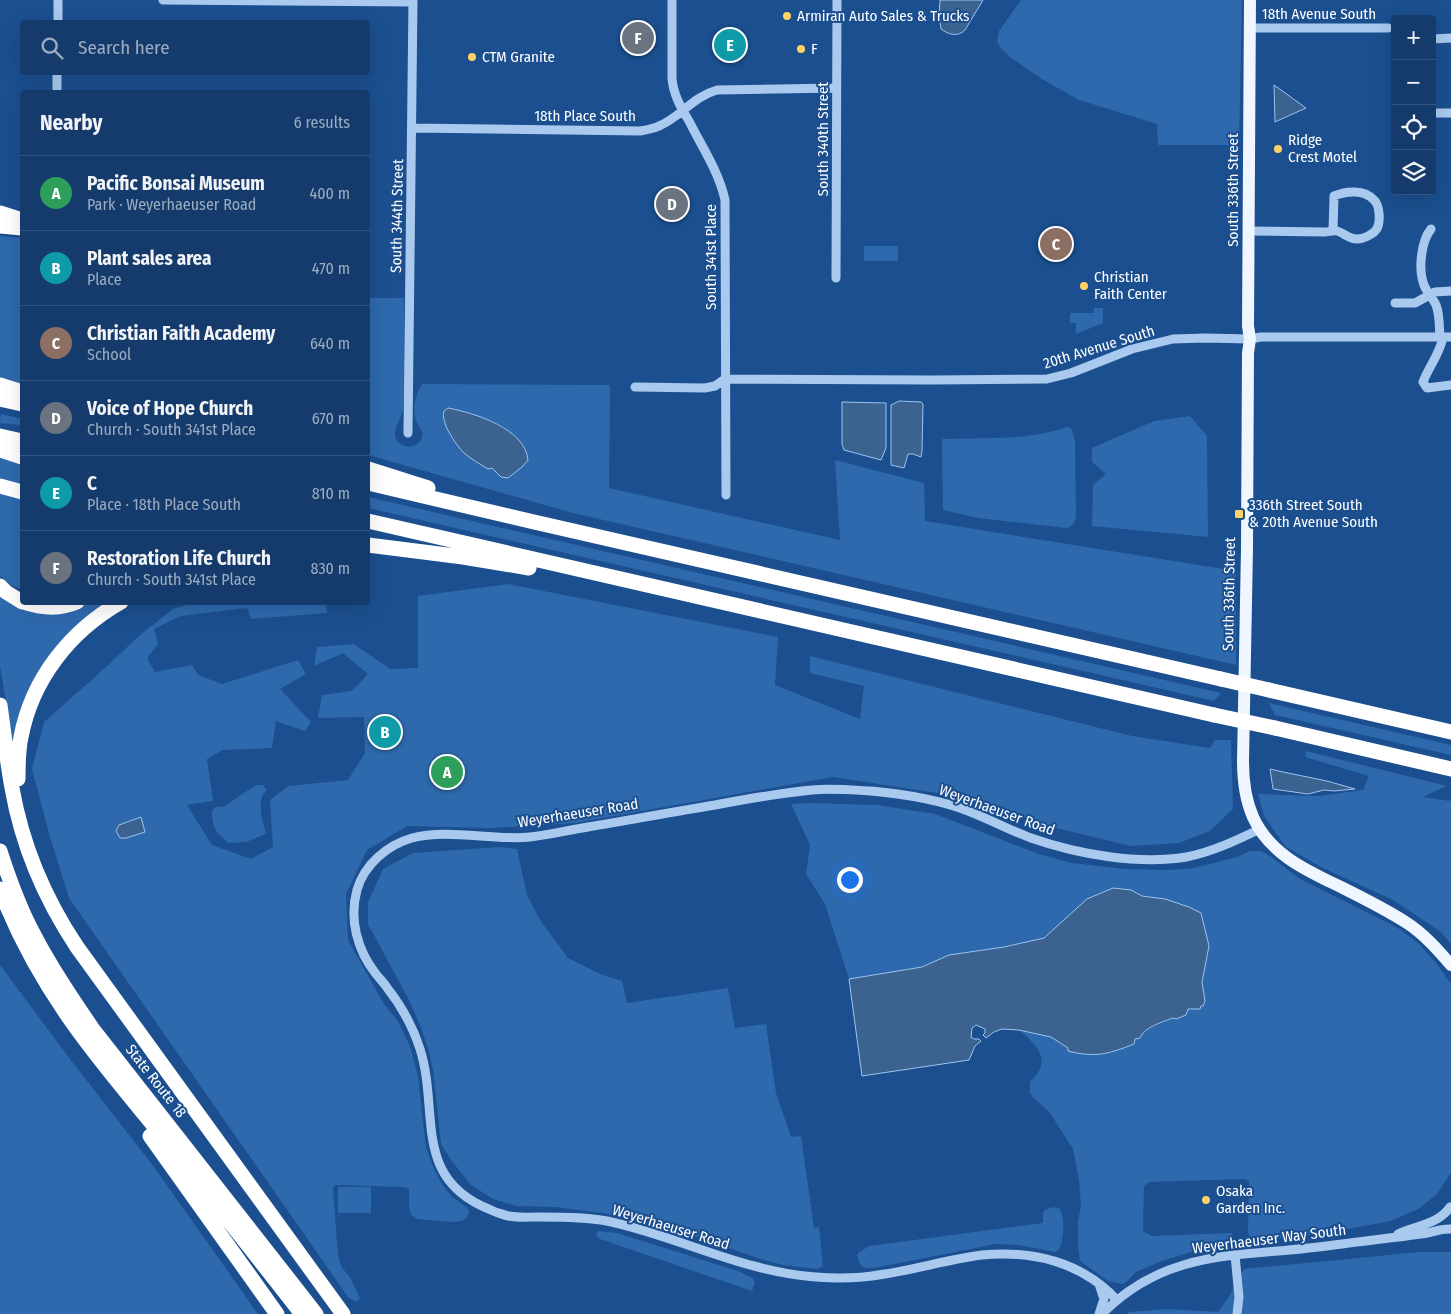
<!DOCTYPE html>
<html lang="en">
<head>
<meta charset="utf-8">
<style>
  body { margin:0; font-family:"Fira Sans Condensed",sans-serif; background:#214673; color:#f1f3f6 }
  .controls { position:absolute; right:15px; top:15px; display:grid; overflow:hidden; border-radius:5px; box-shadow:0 5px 20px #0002 }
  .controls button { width:45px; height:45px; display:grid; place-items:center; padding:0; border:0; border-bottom:1px solid #33557e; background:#143b6b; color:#f1f3f6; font:25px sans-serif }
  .you { position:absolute; left:849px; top:879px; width:18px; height:18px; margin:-12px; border:4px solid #fff; border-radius:50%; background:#1a73e8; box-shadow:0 0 0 8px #1a73e833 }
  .badge { display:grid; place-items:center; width:32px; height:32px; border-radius:50%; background:#e69b98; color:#fff; font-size:16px; font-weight:700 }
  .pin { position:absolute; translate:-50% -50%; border:2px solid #fff; box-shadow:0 1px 5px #0006 }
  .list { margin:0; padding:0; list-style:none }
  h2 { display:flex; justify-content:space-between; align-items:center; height:65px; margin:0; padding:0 20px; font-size:21px }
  h2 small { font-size:16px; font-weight:400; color:#9dadc1 }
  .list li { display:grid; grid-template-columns:32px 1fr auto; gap:15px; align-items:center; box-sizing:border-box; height:75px; padding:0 20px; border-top:1px solid #33557e }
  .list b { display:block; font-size:19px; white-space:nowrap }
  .list p { margin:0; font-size:16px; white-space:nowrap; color:#9dadc1 }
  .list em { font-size:16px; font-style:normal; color:#9dadc1 }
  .icon { flex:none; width:28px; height:28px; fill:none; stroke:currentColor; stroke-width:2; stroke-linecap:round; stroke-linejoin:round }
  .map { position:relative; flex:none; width:1451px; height:1314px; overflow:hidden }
  .search { position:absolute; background:#143b6b; box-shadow:0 5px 20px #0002; left:20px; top:20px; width:350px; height:55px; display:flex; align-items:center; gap:12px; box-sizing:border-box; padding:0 18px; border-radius:5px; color:#9dadc1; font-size:19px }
  .panel { position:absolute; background:#143b6b; box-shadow:0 5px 20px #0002; left:20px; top:90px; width:350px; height:515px; border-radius:5px }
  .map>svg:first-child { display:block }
  .green { fill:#2e69ad; fill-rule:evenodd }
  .water { fill:#3c6290; stroke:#9cc4f0 }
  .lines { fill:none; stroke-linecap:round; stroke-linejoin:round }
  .minor { stroke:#a9c9ee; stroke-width:9 }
  .major { stroke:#f0f6ff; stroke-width:12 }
  .highway { stroke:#fff; stroke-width:15 }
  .highway-bridge { stroke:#fff; stroke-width:15 }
  .poi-dot { fill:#ffd166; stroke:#1b4f8f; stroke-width:2 }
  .labels { text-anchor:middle; stroke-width:4; stroke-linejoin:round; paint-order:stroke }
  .street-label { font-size:15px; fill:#fff; stroke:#1b4f8f }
  .poi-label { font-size:15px; fill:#fff; stroke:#1b4f8f; text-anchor:start }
</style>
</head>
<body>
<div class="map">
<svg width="1451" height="1314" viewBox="0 0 1451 1314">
  <rect width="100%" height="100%" fill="#1b4f8f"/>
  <!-- green -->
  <path class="green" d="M 1021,0 L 1242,0 L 1239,145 L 1158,145 L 1157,124 L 1079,100 L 1042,79 L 1010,57 L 1000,47 L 997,41 L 999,31 Z
    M 0,236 L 22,238 L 22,384 L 0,379 Z
    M 864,246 L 898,246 L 898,261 L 864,261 Z
    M 368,298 L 404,298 C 404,323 404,349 404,374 C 404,385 404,397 403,409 C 402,417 395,427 395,434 C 395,447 413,451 420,441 C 427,432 417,426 415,417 C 413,406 416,393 422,384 L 610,385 L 609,488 L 840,540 L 835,460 L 924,483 L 925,521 L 1236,571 L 1236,665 L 573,513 L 368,455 ZM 448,408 L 492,421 L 504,427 L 525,448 L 501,477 L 492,468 L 488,469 L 464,453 L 457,444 L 443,420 Z
    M 1094,308 L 1103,308 L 1103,323 L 1076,334 L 1076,323 L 1070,323 L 1070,313 L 1094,313 Z
    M 1,414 L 22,419 L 22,425 L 0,423 Z
    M 1190,416 L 1207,436 L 1208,537 L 1092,526 L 1093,485 L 1106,474 L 1092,462 L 1092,448 L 1154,421 Z
    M 1067,427 L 1071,428 L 1075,441 L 1076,516 C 1075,522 1073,527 1066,528 L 978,518 L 943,510 L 942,439 C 983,437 1027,441 1067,427 Z
    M 0,457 L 22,463 L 22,487 L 0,480 Z
    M 0,490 L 22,497 L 22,590 L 11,585 L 0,576 Z
    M 368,497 L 1221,693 L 1214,701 L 368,508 Z
    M 508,584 L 778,637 L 775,685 L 860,719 L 864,686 L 810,673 L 810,656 L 1132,736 L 1210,748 L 1215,740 L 1231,740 L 1233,809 L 1210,831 L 1179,843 L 1131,846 L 1044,825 L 976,799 L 833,777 L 575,823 L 490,828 L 407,826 L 367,850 L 346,894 L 348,940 L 384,1004 L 397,1020 L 410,1046 L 418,1076 L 426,1148 L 434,1169 L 443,1186 L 452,1197 L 468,1208 L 469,1212 L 467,1217 L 462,1221 L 453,1222 L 418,1219 L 411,1215 L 409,1207 L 409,1189 L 405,1187 L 335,1185 L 333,1189 L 338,1255 L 341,1266 L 351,1279 L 360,1298 L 356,1302 L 348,1297 L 69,898 L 50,837 L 32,769 L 44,722 L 94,678 L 139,636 L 173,609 L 198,602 L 326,603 L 327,613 L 251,619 L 247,608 L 181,616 L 154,629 L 158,644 L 147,658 L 155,672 L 192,665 L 198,675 L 222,684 L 298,660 L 306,674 L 280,689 L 311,722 L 305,731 L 276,721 L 272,748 L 223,750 L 207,759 L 213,801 L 187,805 L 212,845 L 251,859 L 273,847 L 270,800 L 288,786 L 348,780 L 365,753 L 364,717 L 318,718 L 322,695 L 352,691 L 368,674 L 343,653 L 314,666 L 317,647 L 354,644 L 390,669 L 418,668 L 418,596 Z
    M 0,593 L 74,610 L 89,603 L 112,603 L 76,626 L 14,740 L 12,739 L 0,666 Z
    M 1269,703 L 1451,745 L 1451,755 L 1275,715 Z
    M 1306,751 L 1447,786 L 1422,797 L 1450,801 L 1451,796 L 1451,944 L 1441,932 L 1393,900 L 1323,868 L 1286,847 L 1264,816 L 1258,794 L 1318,796 L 1363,790 L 1369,776 L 1305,757 Z
    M 256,785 L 263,785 L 267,790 C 255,800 263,821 266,834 L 246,842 L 229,843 C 215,832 212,827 212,810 L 218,806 L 223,807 Z
    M 810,803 L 877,805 L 935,814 L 1039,854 L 1072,863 L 1125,869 L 1168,870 L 1194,868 L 1237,857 L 1250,851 L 1261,851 L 1270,856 L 1300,879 L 1398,928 L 1419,944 L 1437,964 L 1451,984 L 1451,1173 L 1436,1195 L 1418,1209 L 1391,1221 L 1336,1231 L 1260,1241 L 1253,1241 L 1248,1233 L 1249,1181 L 1245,1179 L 1149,1182 L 1144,1186 L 1143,1231 L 1152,1236 L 1232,1233 L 1234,1245 L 1191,1252 L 1162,1261 L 1136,1272 L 1124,1284 L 1108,1281 L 1080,1261 L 1078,1247 L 1078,1222 L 1081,1205 L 1079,1181 L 1073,1149 L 1050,1113 L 1033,1097 L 1030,1093 L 1030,1082 C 1033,1078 1038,1074 1040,1069 C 1047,1052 1030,1040 1019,1030 L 1051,1037 L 1069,1048 L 1068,1050 L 1111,1053 L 1133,1044 C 1139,1029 1161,1025 1173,1018 C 1178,1015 1182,1010 1187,1009 C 1196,1006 1197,1010 1205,1001 L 1202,982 L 1209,946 L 1165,899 L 1142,896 L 1131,890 L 1087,899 L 1044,938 L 1004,947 L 949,955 L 922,967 L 849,979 L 825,904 L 806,874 L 810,845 L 791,804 Z
    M 500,847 L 517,849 L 527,895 L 540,920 L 568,958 L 600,974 L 622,981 L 627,1003 L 728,988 L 735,1028 L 766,1024 L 776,1093 L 791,1137 L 801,1136 L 814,1228 L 819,1227 L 823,1266 L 817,1269 L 783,1265 L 761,1259 L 674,1229 L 602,1213 L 555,1207 L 516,1206 L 493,1199 L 471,1185 L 451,1160 L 441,1144 L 433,1070 L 429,1052 L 422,1030 L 409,1000 L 368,924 L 368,902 L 383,869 L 413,853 Z
    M 0,965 L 70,1059 L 154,1167 L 258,1314 L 0,1314 Z
    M 338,1187 L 371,1187 L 371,1213 L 338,1213 Z
    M 1053,1207 L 1060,1209 C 1065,1220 1064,1239 1059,1250 L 1055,1252 L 1019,1245 L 996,1244 L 874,1268 L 865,1268 L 860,1264 L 857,1254 L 869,1246 L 1043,1223 L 1043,1213 L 1045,1210 Z
    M 598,1231 L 617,1233 L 738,1271 L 753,1278 L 755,1283 L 752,1291 L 600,1239 L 596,1235 Z
    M 1420,1252 L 1451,1252 L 1451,1314 L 1127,1314 L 1129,1312 L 1166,1309 L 1218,1312 L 1229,1297 L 1244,1269 Z"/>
  <!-- water -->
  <path class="water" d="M 940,0 L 983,0 L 965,30 C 958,37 949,35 941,29 L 939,16 Z
    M 1274,85 L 1306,108 L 1275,122 Z
    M 899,401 L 921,402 L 923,404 L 922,451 L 921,457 L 913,454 L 908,454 L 904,468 L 891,465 L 891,405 Z
    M 842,402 L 886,403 L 886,448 L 881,460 L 844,450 L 842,444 Z
    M 448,408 C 474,413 525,428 528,460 L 522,467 L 508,478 L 501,477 L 492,468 L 488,469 C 480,464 471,459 464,453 C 456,445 440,422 444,411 Z
    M 1270,769 L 1283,772 L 1327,781 L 1355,789 L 1334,791 L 1324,790 L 1308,794 L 1273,789 Z
    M 141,817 L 145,832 L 126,838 L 120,838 L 116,831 L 119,825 Z
    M 1113,888 L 1131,890 L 1142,896 L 1165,899 L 1189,907 L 1201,913 L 1209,946 L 1202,982 L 1205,1001 L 1203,1006 L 1201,1006 L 1200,1009 L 1188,1009 L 1186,1015 L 1176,1019 L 1173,1018 C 1163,1022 1144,1027 1140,1038 L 1135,1039 L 1134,1044 C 1109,1054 1095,1058 1068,1051 L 1068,1048 L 1051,1037 L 1019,1030 L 1002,1029 L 994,1032 L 986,1038 L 983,1035 L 985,1033 L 985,1029 L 976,1025 L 972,1028 L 971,1037 L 974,1039 L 979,1039 L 981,1041 L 975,1046 L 969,1060 L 862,1076 L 849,979 L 922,967 L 949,955 L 1004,947 L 1044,938 L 1087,899 Z"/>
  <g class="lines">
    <!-- minor -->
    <path class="minor" d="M 163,0 L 413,2
      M 672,0 L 672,78 C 673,94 681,108 689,121 C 702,147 719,172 725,200 L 726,495
      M 58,22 L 58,0
      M 1250,28 L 1388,28
      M 1432,39 L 1451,38
      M 57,92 L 57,72
      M 1432,113 L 1451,113
      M 412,128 L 640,131 C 646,130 653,129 659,126 C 681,117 692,97 717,90 L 836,88
      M 1431,229 C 1421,241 1418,270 1424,285 C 1427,293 1433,298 1436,305 C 1440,315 1439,327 1440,337
      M 1249,231 L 1325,232 C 1328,232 1334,230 1337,231 C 1345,233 1351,242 1363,238 C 1367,237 1374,233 1376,230 C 1381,224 1380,205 1374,200 C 1364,189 1346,191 1334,196 L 1333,231
      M 836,278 L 837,0
      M 1395,303 L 1415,303 L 1435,292 L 1451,291
      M 1443,337 C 1440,354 1429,366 1423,382 L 1427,388 L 1451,385
      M 725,379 L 933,380 L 1047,379 L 1071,373 L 1132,349 L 1173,339 L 1205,338 L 1250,339 L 1261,337 L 1451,337
      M 635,387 L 705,388 L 715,386 L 725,379
      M 408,433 L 413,0
      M 1398,1234 C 1415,1226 1439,1224 1450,1207
      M 1235,1255 L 1239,1297 L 1237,1314
      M 1099,1284 L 1104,1299 L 1099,1314
      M 1117,1300 C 1082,1262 1032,1250 982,1255 C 949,1259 918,1269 885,1274 C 863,1278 839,1279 816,1277 C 743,1272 678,1236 607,1221 C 584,1217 562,1217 539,1217 C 529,1217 518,1218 509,1216 C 507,1216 492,1211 491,1210 C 411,1179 440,1112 420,1049 C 413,1027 402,1007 388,989 C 384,983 380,979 376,974 C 357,950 349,919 357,890 C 364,865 387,845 412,838 C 448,828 493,841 530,837 C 549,835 569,830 588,827 C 630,820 672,812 715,805 C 747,799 780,793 812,790 C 831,788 852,790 871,791 C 904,794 937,799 968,811 C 989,819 1009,830 1031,838 C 1077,854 1138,865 1186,857 C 1212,852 1237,840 1260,829
      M 1102,1314 C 1170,1245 1247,1258 1334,1245 C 1363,1241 1392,1238 1421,1234 C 1431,1233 1441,1228 1451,1229"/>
    <!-- major -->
    <path class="major" d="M 1250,0 L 1248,326 L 1250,339 L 1248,353 L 1247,548 L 1243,761 C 1243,779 1245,799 1253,817 C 1270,855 1308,871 1343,888 C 1365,899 1387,910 1407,923 C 1424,934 1438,950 1451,965"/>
    <!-- highway -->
    <path class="highway" d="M 0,213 L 22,220
      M 0,226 L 22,228
      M 0,385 L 22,392
      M 0,399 L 22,404
      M 0,436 L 22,441
      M 0,450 L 22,457
      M 368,469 L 428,488
      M 368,483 L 534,522 L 1221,679
      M 0,486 L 22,492
      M 368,521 L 1214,715
      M 368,545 L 463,557 L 529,568
      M 0,586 L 6,592 L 22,602
      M 23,602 C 41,608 59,610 77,602
      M 1269,690 L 1451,732
      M 0,705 C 4,733 7,761 12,788 C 22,845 45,899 77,947 L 343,1314
      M 1275,728 L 1451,769
      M 18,779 C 18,765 18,751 21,737 C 32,679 70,631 121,602
      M 0,851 C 9,879 19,907 33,933 C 50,966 71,997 92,1028 L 316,1314
      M 0,889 C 18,936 43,981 72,1022 C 100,1062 133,1100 164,1138 C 210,1196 256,1255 302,1314
      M 150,1136 L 277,1314"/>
    <!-- highway-bridge -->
    <path class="highway-bridge" d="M 1221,679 L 1269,690
      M 1214,715 L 1275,728"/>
  </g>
  <!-- markers -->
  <g class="poi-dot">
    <circle cx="787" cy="16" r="5"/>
    <circle cx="801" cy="49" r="5"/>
    <circle cx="472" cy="57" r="5"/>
    <circle cx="1278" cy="149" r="5"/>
    <circle cx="1084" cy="286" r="5"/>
    <rect x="1234" y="509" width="10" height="10" rx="2.5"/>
    <circle cx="1206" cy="1200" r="5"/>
  </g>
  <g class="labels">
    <!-- street labels -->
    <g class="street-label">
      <text x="1319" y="19">18th Avenue South</text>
      <text x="585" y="121">18th Place South</text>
      <text transform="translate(823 139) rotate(-90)" y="5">South 340th Street</text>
      <text transform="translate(1233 190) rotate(-90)" y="5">South 336th Street</text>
      <text transform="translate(397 216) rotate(-89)" y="5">South 344th Street</text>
      <text transform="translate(711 257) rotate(-90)" y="5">South 341st Place</text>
      <text transform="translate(1099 347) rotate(-17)" y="5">20th Avenue South</text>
      <text transform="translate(1229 594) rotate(-89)" y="5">South 336th Street</text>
      <text transform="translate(997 810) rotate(20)" y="5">Weyerhaeuser Road</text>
      <text transform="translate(578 813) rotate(-9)" y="5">Weyerhaeuser Road</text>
      <text transform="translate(156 1081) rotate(52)" y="5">State Route 18</text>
      <text transform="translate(671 1227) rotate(17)" y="5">Weyerhaeuser Road</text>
      <text transform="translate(1269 1239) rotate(-7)" y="5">Weyerhaeuser Way South</text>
    </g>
    <!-- poi labels -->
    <g class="poi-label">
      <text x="797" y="21">Armiran Auto Sales &amp; Trucks</text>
      <text x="811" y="54">F</text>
      <text x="482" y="62">CTM Granite</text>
      <text x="1288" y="145">Ridge<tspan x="1288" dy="17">Crest Motel</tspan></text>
      <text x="1094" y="282">Christian<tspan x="1094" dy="17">Faith Center</tspan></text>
      <text x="1249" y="510">336th Street South<tspan x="1249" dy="17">&amp; 20th Avenue South</tspan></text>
      <text x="1216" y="1196">Osaka<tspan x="1216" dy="17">Garden Inc.</tspan></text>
    </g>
  </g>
</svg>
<div class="controls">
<button>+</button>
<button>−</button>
<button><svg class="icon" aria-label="locate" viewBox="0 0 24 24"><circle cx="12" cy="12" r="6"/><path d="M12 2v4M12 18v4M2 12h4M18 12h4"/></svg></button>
<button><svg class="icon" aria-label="layers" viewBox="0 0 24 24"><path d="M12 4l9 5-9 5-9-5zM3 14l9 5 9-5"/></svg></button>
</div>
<div class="you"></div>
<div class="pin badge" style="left:447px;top:772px;background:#2e9e5b">A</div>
<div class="pin badge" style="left:385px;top:732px;background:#0f9aa8">B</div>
<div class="pin badge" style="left:1056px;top:244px;background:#8d6e63">C</div>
<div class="pin badge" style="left:672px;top:204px;background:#6b7280">D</div>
<div class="pin badge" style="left:730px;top:45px;background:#0f9aa8">E</div>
<div class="pin badge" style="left:638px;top:38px;background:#6b7280">F</div>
<div class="search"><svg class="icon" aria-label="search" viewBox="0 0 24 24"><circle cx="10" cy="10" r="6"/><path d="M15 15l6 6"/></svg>Search here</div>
<section class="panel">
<h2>Nearby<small>6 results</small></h2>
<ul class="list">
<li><span class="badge" style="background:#2e9e5b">A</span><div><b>Pacific Bonsai Museum</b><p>Park · Weyerhaeuser Road</p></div><em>400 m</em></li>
<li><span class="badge" style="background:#0f9aa8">B</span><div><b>Plant sales area</b><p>Place</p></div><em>470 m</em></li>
<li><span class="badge" style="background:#8d6e63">C</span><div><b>Christian Faith Academy</b><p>School</p></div><em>640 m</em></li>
<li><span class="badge" style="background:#6b7280">D</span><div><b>Voice of Hope Church</b><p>Church · South 341st Place</p></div><em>670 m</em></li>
<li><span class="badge" style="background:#0f9aa8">E</span><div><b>C</b><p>Place · 18th Place South</p></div><em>810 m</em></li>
<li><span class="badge" style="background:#6b7280">F</span><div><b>Restoration Life Church</b><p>Church · South 341st Place</p></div><em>830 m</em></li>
</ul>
</section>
</div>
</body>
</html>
